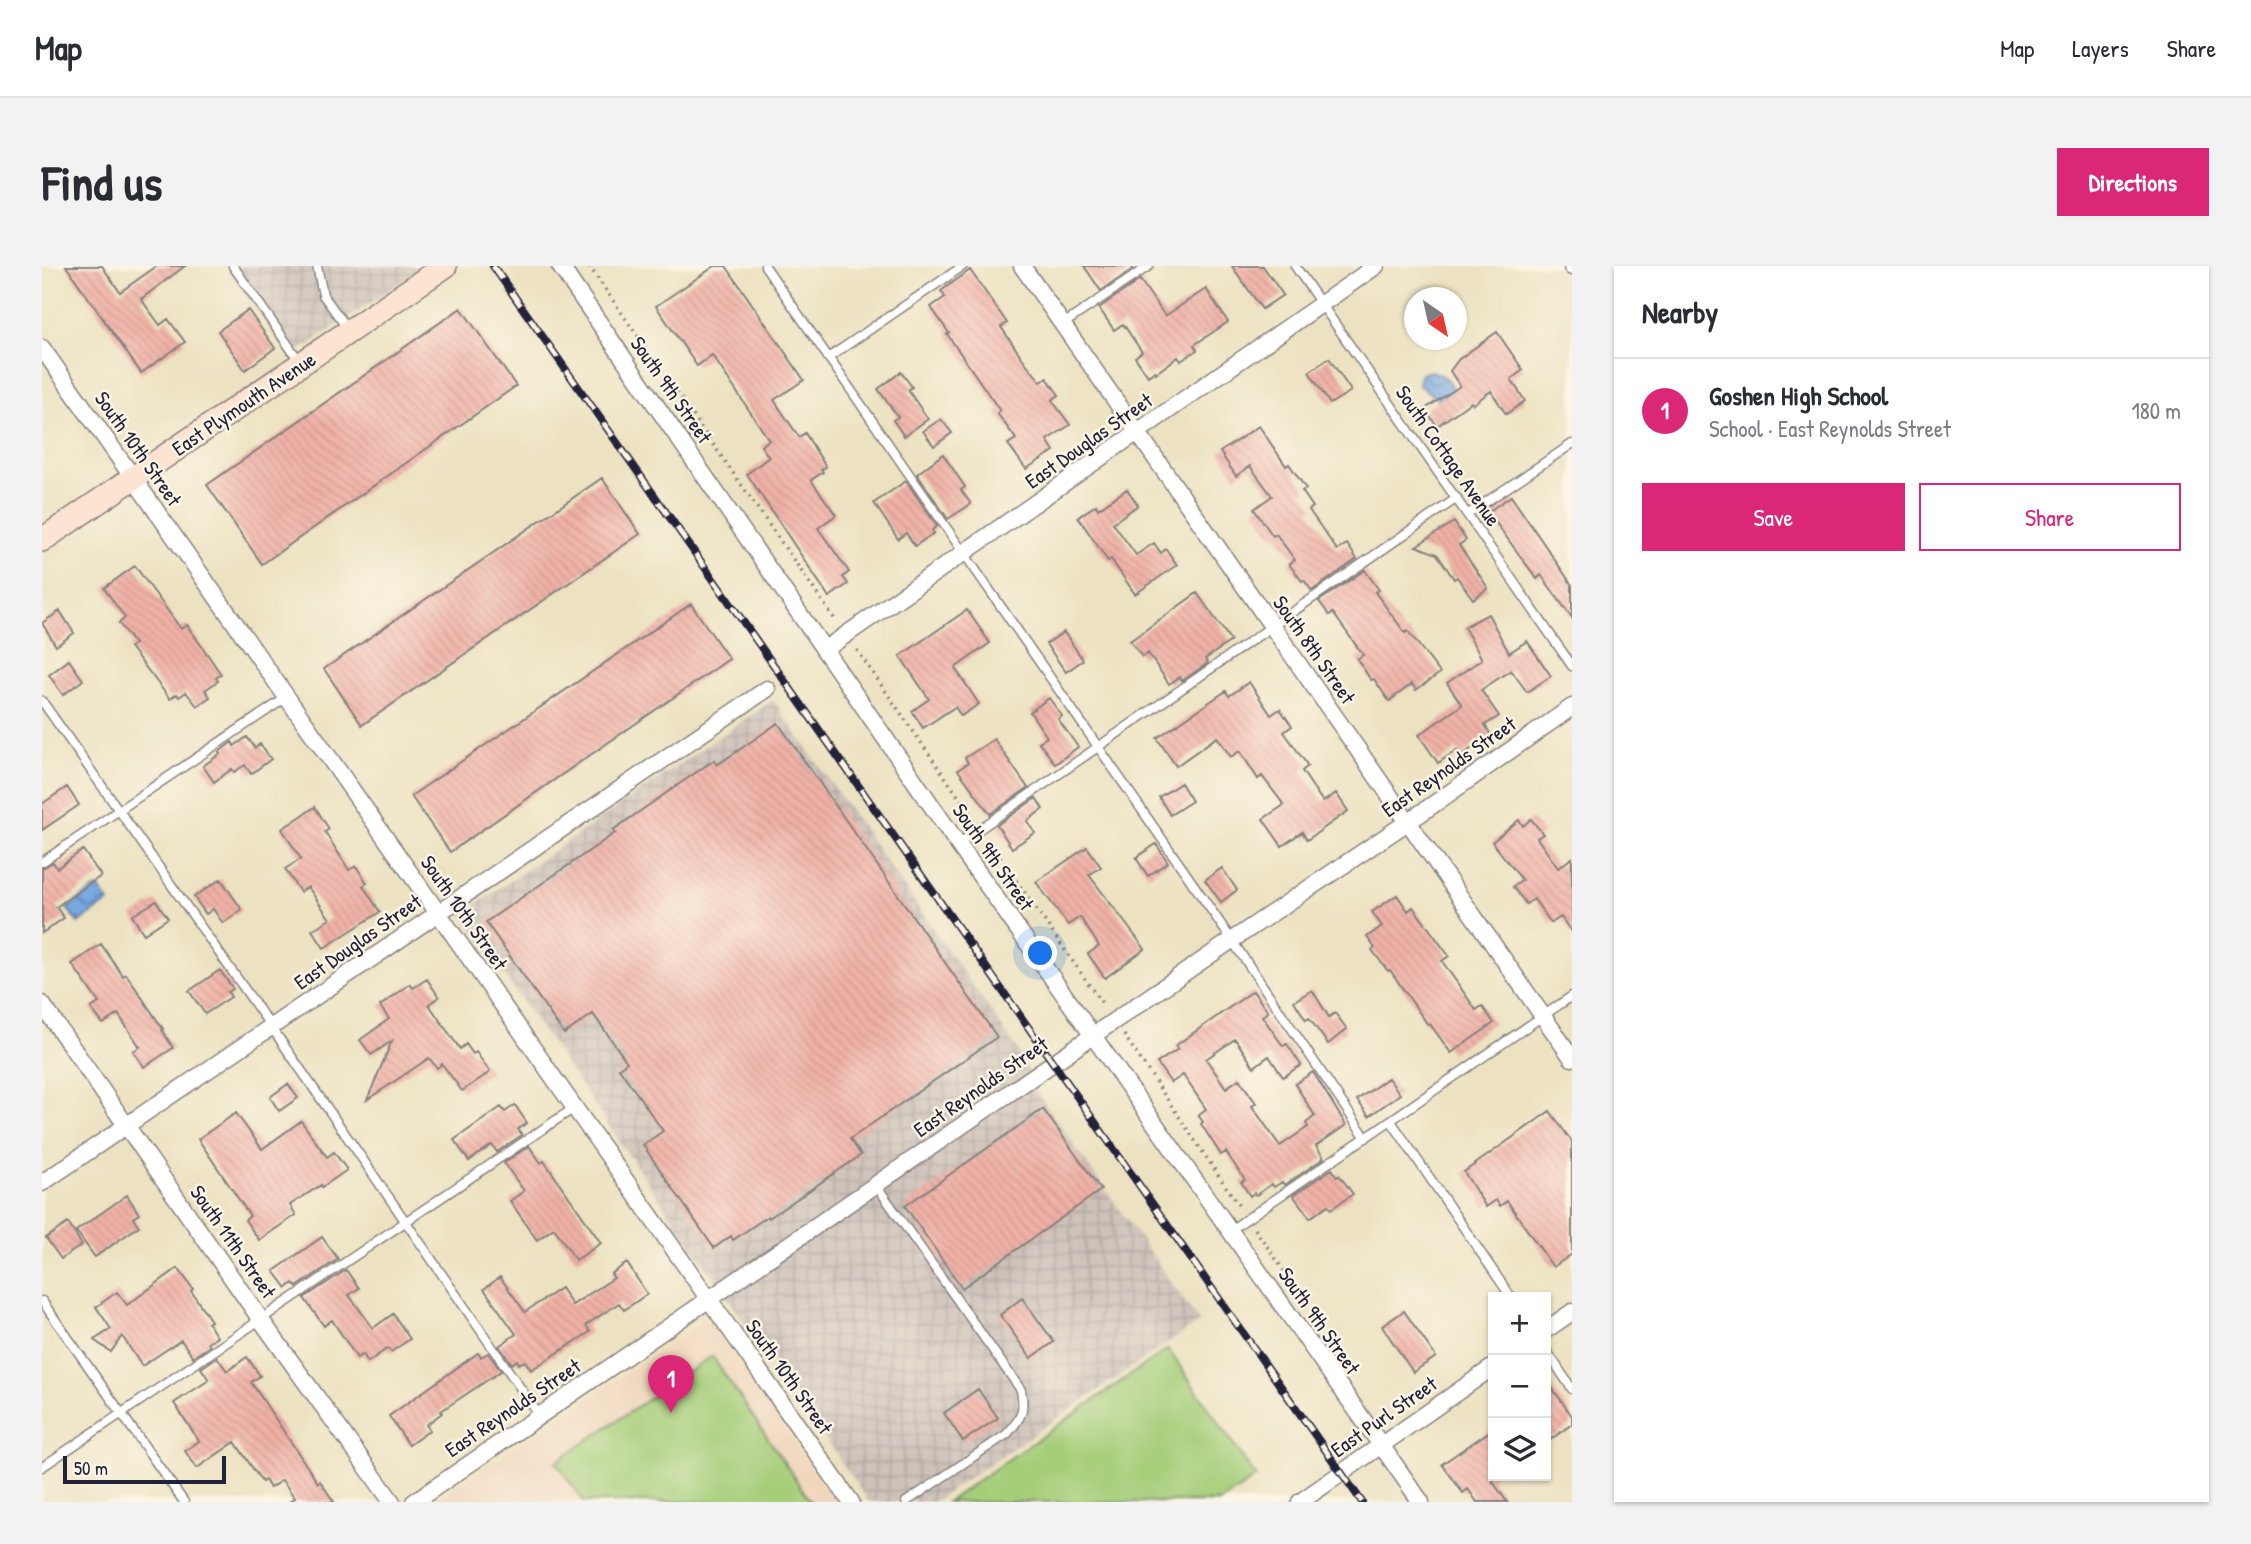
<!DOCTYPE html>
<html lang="en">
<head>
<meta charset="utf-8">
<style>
  body { margin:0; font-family:"Patrick Hand",sans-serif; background:#f2f2f3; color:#2b2b33 }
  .controls { position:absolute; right:21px; bottom:21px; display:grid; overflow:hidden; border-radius:0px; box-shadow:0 2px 5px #0004 }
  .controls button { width:63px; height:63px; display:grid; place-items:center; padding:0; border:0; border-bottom:2px solid #e1e1e2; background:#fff; color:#2b2b33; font:35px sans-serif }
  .compass { position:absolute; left:1362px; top:21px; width:63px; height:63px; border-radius:50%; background:#fff; box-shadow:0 2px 5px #0004; rotate:146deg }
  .scale { position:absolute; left:21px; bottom:18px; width:163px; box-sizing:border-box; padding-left:7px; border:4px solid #22223b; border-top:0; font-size:19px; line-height:24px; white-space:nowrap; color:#22223b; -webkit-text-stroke:5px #fcf5e5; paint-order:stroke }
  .you { position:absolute; left:999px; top:688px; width:24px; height:24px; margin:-18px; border:5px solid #fff; border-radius:50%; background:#1a73e8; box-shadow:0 0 0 10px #1a73e833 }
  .badge { display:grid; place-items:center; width:46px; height:46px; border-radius:50%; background:#db2777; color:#fff; font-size:23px; font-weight:700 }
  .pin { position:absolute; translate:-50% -58px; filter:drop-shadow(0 2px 4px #0008) }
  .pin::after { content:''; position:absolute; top:37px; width:24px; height:21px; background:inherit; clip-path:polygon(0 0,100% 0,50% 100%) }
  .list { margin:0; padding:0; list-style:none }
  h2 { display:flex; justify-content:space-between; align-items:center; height:91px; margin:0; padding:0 28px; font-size:30px }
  h2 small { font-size:23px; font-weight:400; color:#7c7c81 }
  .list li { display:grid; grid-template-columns:46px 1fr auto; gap:21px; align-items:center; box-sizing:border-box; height:105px; padding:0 28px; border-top:2px solid #e1e1e2 }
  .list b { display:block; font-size:26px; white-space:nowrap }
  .list p { margin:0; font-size:23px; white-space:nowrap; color:#7c7c81 }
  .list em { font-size:23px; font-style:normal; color:#7c7c81 }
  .actions { display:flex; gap:14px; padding:21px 28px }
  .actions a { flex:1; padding:16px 0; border:2px solid #db2777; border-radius:0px; text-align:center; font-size:24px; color:#db2777 }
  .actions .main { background:#db2777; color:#fff }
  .icon { flex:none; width:38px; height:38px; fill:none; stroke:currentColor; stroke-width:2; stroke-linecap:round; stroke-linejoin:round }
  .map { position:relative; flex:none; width:1530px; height:1236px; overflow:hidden; border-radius:0px }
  header { display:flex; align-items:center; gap:42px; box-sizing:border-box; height:98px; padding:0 35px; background:#fff; border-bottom:2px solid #e1e1e2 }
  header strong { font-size:33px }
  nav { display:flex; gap:38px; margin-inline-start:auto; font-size:24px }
  .intro { display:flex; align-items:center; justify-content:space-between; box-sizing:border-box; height:168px; padding:0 42px }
  h1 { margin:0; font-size:49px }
  .button { padding:18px 32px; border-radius:0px; background:#db2777; color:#fff; font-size:24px; font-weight:700 }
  main { display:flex; gap:42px; padding:0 42px }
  aside { flex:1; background:#fff; border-radius:0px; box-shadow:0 2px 5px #0004 }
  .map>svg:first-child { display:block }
  .built { fill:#f0d6bc }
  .industrial { fill:url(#industrial-grid) }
  .grass { fill:#a5ce79; stroke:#64785a; stroke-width:2 }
  .water { fill:url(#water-waves); stroke:#4c658e; stroke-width:2 }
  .building { fill:url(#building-back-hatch) }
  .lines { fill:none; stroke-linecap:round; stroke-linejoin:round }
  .lane-casing { stroke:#87827e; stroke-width:11 }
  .street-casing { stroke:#87827e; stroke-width:19 }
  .secondary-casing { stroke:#87827e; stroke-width:26 }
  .path { stroke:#87827e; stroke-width:3.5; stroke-dasharray:2 5; stroke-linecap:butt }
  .lane { stroke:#fff; stroke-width:8 }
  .street { stroke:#fff; stroke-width:16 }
  .secondary { stroke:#fde3d1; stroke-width:23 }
  .rail-casing { stroke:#22223b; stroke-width:8 }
  .rail { stroke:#fcf5e5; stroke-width:5; stroke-dasharray:16; stroke-linecap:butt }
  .labels { text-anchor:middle; stroke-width:5; stroke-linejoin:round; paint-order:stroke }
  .street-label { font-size:21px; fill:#22223b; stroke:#fcf5e5 }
</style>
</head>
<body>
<header>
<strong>Map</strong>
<nav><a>Map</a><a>Layers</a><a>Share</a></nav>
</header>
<div class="intro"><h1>Find us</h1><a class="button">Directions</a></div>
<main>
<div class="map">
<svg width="1530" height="1236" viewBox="0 0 1530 1236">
  <defs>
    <pattern id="industrial-grid" width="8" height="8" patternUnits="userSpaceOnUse" patternTransform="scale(1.75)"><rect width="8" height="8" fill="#cec2b9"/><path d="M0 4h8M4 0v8" fill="none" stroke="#b1a6a0"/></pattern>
    <pattern id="water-waves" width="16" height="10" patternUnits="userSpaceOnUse" patternTransform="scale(1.75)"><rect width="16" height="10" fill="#76a8e1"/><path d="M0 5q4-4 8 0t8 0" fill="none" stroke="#6088b8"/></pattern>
    <pattern id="building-back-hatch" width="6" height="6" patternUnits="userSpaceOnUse" patternTransform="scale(1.75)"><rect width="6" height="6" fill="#f0b1a6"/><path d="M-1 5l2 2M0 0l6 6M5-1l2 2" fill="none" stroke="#ce9890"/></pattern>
  </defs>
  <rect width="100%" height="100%" fill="#fcf5e5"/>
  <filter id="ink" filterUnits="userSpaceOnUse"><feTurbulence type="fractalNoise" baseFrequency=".0143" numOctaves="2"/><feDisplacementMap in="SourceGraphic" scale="14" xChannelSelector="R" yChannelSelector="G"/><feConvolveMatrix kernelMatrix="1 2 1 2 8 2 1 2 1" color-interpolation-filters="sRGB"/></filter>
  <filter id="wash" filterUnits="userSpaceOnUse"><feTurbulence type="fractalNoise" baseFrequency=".00686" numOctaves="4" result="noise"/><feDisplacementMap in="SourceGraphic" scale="28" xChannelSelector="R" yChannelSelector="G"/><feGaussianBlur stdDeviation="1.57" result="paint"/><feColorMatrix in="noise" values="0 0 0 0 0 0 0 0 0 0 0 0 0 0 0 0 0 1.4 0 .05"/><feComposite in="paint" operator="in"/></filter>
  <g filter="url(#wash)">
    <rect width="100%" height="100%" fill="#ece2c1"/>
    <!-- built -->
    <path class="built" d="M 666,1054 L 795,1236 L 391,1236 L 661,1055 Z"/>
    <!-- industrial -->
    <path class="industrial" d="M 184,0 L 383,0 L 248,91 Z
      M 731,434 L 982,793 L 993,824 L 1157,1056 L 891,1236 L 827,1236 L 420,648 Z"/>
    <!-- grass -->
    <path class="grass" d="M 1126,1083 L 1214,1211 L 1178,1236 L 905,1236 Z
      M 670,1090 L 769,1236 L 542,1236 L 514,1196 Z"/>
    <!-- water -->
    <path class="water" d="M 1389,105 C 1401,109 1408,113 1412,126 L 1400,136 L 1377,119 L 1377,113 L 1379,108 Z
      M 56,621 L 67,636 L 36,657 L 25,642 Z"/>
    <g id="blocks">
      <!-- building -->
      <path class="building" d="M 24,0 L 60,0 L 78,26 L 115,0 L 143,0 L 99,33 L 118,59 L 126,53 L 143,76 L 99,107 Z
        M 673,0 L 684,0 L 762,114 L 732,134 L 757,171 L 763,167 L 784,201 L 779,204 L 781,206 L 769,214 L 794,249 L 776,262 L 807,306 L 801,311 L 806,318 L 787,331 L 705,208 L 727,191 L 719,180 L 727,174 L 670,89 L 655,100 L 614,40 Z
        M 1042,0 L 1089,0 L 1091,3 L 1059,25 Z
        M 1190,0 L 1221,0 L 1241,29 L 1220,43 Z
        M 928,4 L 965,57 L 959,61 L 983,96 L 999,116 L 1005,112 L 1017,129 L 1010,134 L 1028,159 L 1005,174 L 1012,185 L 984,203 L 966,178 L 974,173 L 955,147 L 958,145 L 905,68 L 907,67 L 889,41 L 903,31 L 899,25 Z
        M 1098,14 L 1123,50 L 1164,23 L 1186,56 L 1152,79 L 1155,84 L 1139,95 L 1136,91 L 1114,107 L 1113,105 L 1106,110 L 1093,91 L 1100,86 L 1081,58 L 1072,64 L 1057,42 Z
        M 419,42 L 474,120 L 220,298 L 165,219 Z
        M 206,44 L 233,82 L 203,104 L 176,65 Z
        M 1455,66 L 1481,104 L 1469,113 L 1483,135 L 1464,148 L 1449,125 L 1431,138 L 1429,136 L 1395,160 L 1383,143 L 1418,120 L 1408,105 L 1417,93 Z
        M 1287,92 L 1309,125 L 1288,138 L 1267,106 Z
        M 859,106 L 870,121 L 866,124 L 886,153 L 862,170 L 851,154 L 856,151 L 836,123 Z
        M 899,153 L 910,167 L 892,180 L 881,165 Z
        M 1217,160 L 1244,200 L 1247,198 L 1264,223 L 1260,225 L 1271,241 L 1267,244 L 1295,284 L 1305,278 L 1315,293 L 1270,325 L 1262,314 L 1260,315 L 1247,298 L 1253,294 L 1234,268 L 1231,270 L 1212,243 L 1230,230 L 1208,200 L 1194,210 L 1178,186 Z
        M 901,188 L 923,221 L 919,224 L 929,238 L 906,253 L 875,208 Z
        M 560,212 L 598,268 L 320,459 L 282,403 Z
        M 864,215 L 895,260 L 890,264 L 892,267 L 873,280 L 864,267 L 856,273 L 832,237 Z
        M 1085,223 L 1096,239 L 1071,257 L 1094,289 L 1112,277 L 1119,287 L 1124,283 L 1135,299 L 1093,328 L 1069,293 L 1066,295 L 1036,251 L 1054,239 L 1056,243 Z
        M 1469,230 L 1530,319 L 1530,352 L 1499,309 L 1495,313 L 1446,246 Z
        M 1412,256 L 1424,274 L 1417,279 L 1446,322 L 1431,333 L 1415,311 L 1412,313 L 1395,288 L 1374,280 Z
        M 93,300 L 139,363 L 145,359 L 179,408 L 174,412 L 176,415 L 163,424 L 168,431 L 155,440 L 144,426 L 137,431 L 135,428 L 128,433 L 88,381 L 92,378 L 77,357 L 83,352 L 62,322 Z
        M 1323,304 L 1337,324 L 1333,326 L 1363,367 L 1366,365 L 1398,407 L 1374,424 L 1370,418 L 1347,435 L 1332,413 L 1329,414 L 1315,393 L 1321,389 L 1291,347 L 1287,349 L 1277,335 Z
        M 1155,327 L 1189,375 L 1163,393 L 1166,397 L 1140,415 L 1138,411 L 1127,418 L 1106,387 L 1100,391 L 1088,375 Z
        M 649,338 L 687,393 L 408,586 L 369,530 Z
        M 925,344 L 948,377 L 913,402 L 937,438 L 919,450 L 913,441 L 881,462 L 870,445 L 887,433 L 858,390 Z
        M 18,345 L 32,367 L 14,380 L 0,357 Z
        M 1446,348 L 1467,387 L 1485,375 L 1509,410 L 1485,426 L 1469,404 L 1439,424 L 1457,450 L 1443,459 L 1449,469 L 1419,490 L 1415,484 L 1396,497 L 1377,469 L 1420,439 L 1405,417 L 1440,393 L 1422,361 Z
        M 1022,366 L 1041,394 L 1024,406 L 1004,378 Z
        M 27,394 L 41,414 L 21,429 L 7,409 Z
        M 1207,416 L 1229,449 L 1238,443 L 1250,460 L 1242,466 L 1266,500 L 1260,505 L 1281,536 L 1294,527 L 1306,545 L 1265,574 L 1260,566 L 1240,580 L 1221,553 L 1242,539 L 1220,510 L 1216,513 L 1198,485 L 1189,491 L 1175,471 L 1134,500 L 1115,472 L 1184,425 L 1187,430 Z
        M 1007,432 L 1020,450 L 1016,453 L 1036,481 L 1013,498 L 997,476 L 1005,471 L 988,446 Z
        M 736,457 L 955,771 L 808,873 L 819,889 L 727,952 L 726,950 L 691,974 L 689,970 L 672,982 L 601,879 L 621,865 L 577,802 L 585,796 L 551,748 L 522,768 L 444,656 L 573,567 L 571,564 L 672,494 L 675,499 Z
        M 205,471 L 213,482 L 218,478 L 229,493 L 209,508 L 203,499 L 192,506 L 190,503 L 172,516 L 161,500 L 178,488 L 177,486 L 190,476 L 192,480 Z
        M 952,473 L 986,522 L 948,548 L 916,504 L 926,497 L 923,492 Z
        M 1139,517 L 1150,535 L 1128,549 L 1117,531 Z
        M 25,521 L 37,539 L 0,564 L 0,538 Z
        M 994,532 L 1001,543 L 985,555 L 993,567 L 970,582 L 955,559 Z
        M 273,541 L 287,563 L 283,566 L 307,604 L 314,600 L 325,617 L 321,620 L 338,646 L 282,682 L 270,664 L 288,653 L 266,621 L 258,626 L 243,603 L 259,593 L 240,563 Z
        M 1489,553 L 1501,568 L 1495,572 L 1516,602 L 1530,592 L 1530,667 L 1519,651 L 1509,657 L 1492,633 L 1484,638 L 1471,621 L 1480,614 L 1450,576 L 1477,554 L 1481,560 Z
        M 1114,578 L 1126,596 L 1106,610 L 1094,592 Z
        M 1045,581 L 1059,601 L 1047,609 L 1103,683 L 1063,712 L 1046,688 L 1057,680 L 1038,651 L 1026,659 L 994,616 Z
        M 41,584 L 59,610 L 14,641 L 22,652 L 0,667 L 0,602 L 11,596 L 15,602 Z
        M 1180,602 L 1195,624 L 1179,636 L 1163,614 Z
        M 179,613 L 200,644 L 181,657 L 171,643 L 164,648 L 152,631 Z
        M 1355,629 L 1366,645 L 1371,641 L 1407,690 L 1400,695 L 1434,744 L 1440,740 L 1452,757 L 1409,787 L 1388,758 L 1386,759 L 1348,704 L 1346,705 L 1330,684 L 1333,682 L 1325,671 L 1340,660 L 1330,646 Z
        M 114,635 L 126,652 L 102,668 L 90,650 Z
        M 59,678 L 81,710 L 84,708 L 121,763 L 120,764 L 131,782 L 102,801 L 91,785 L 98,781 L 76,748 L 61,758 L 49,742 L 57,737 L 30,698 Z
        M 178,704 L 191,723 L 186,726 L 189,731 L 163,748 L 147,725 Z
        M 385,713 L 397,731 L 387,738 L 390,743 L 418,783 L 424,778 L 431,788 L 434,786 L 448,806 L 420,825 L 400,798 L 395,802 L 387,792 L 325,834 L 350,775 L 329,789 L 318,774 L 347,753 L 338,740 L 368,718 L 371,722 Z
        M 1270,724 L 1287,751 L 1293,747 L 1305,763 L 1286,778 L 1267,752 L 1264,754 L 1252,735 Z
        M 1211,725 L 1226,746 L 1220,750 L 1241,780 L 1245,778 L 1259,799 L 1241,811 L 1227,790 L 1212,801 L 1193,773 L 1164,793 L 1184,822 L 1197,813 L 1214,837 L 1210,840 L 1238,880 L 1266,861 L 1264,857 L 1273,850 L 1253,818 L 1271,806 L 1304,859 L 1274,880 L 1282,892 L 1243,919 L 1240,916 L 1232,921 L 1230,918 L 1214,929 L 1212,927 L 1208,930 L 1199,916 L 1203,914 L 1184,886 L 1179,889 L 1159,858 L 1161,856 L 1156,849 L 1164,843 L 1141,809 L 1129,817 L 1115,797 L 1136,783 L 1133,780 Z
        M 1346,812 L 1358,828 L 1327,850 L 1315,834 Z
        M 246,818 L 256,832 L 237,845 L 228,831 Z
        M 473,839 L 485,857 L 476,863 L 480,869 L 455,886 L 450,879 L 427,895 L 412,874 L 459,841 L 463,846 Z
        M 1001,843 L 1059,924 L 920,1022 L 863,940 Z
        M 1508,845 L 1530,876 L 1530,988 L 1511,1001 L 1465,935 L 1458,940 L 1454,934 L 1444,941 L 1422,906 Z
        M 194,847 L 220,883 L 259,855 L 285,891 L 292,886 L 305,904 L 280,921 L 279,919 L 248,939 L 254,949 L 217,974 L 203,954 L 208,950 L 156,873 Z
        M 487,880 L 499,897 L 502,895 L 559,977 L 534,994 L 512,962 L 495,974 L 468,935 L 482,925 L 462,897 Z
        M 1290,903 L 1295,911 L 1297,909 L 1311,928 L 1289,943 L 1286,939 L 1268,952 L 1251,929 Z
        M 85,929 L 97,948 L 91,952 L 97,960 L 53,991 L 34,965 Z
        M 26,957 L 40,979 L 19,993 L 4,972 Z
        M 280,971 L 296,993 L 255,1021 L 251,1017 L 245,1022 L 232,1005 Z
        M 585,997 L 605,1028 L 582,1044 L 577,1037 L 544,1059 L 548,1066 L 489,1104 L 483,1095 L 477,1098 L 475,1094 L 470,1098 L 457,1080 L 474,1068 L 442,1023 L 458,1011 L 483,1046 L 519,1022 L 530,1039 L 572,1012 L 569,1008 Z
        M 136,1002 L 151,1023 L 149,1025 L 169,1055 L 166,1057 L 175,1071 L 166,1077 L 168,1080 L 151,1091 L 139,1074 L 100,1100 L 80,1070 L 69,1086 L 52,1074 L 69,1063 L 54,1041 L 75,1026 L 85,1039 Z
        M 304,1004 L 317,1022 L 307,1029 L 331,1062 L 351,1048 L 368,1073 L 349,1086 L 346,1082 L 326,1096 L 321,1088 L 315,1092 L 290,1054 L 282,1060 L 262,1032 Z
        M 980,1032 L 1012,1076 L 989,1092 L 958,1049 Z
        M 1362,1045 L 1394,1091 L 1371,1106 L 1340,1060 Z
        M 436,1087 L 439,1091 L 446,1087 L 459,1105 L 399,1145 L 400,1147 L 384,1159 L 388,1164 L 367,1179 L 347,1150 Z
        M 175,1091 L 185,1105 L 205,1091 L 218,1110 L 209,1116 L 276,1217 L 278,1215 L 292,1236 L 247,1236 L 253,1232 L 240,1214 L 228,1222 L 223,1214 L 220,1216 L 193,1176 L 155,1202 L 143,1185 L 157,1175 L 132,1137 L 167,1114 L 159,1102 Z
        M 1504,1113 L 1530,1150 L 1530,1158 L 1504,1177 Z
        M 936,1123 L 956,1152 L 921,1175 L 902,1147 Z
        M 1451,1163 L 1451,1216 L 1465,1236 L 1435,1236 L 1426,1223 L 1421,1227 L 1400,1198 Z"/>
    </g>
  </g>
  <g filter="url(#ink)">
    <use href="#blocks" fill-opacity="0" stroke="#87827e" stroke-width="2"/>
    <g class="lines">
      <defs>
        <path id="lane" d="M 191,0 L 258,96
          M 275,0 L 281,29 L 305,62
          M 723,0 L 1174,651 L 1324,872
          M 1253,0 L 1530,400
          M 1020,59 L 1107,0
          M 786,92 L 921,0
          M 1426,248 L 1530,178
          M 0,435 L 230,762 L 497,1149
          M 916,578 L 1415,232
          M 0,596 L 245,431
          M 1349,855 L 1469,1031
          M 834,919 L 979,1124 C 983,1145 980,1151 965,1168 L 864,1236
          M 1187,965 L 1530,730
          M 0,1035 L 142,1236
          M 1504,1084 L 1530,1123
          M 0,1201 L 532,842"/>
        <path id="street" d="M 518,0 L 916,578 L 1379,1236
          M 980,0 L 1530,792
          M 1530,0 L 1530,1
          M 0,82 L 809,1236
          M 782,384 L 1334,0
          M 0,738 L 219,1054 L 350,1236
          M 0,917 L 725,423
          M 1504,1064 L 1530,1046
          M 372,1236 L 1190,674 L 1382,545 L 1530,441
          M 1258,1236 L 1451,1101"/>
        <path id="secondary" d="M 0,274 L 403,0"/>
      </defs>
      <!-- lane casing -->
      <use href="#lane" class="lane-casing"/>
      <!-- street casing -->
      <use href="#street" class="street-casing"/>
      <!-- secondary casing -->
      <use href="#secondary" class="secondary-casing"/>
      <!-- path -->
      <path class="path" d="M 547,0 L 794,355
        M 815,384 L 930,550
        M 946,574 L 1062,740
        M 1082,769 L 1197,940
        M 1213,963 L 1245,1009"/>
      <!-- lane -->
      <use href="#lane" class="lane"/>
      <!-- street -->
      <use href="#street" class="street"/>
      <!-- secondary -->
      <use href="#secondary" class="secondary"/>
      <defs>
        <path id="rail" d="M 451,0 L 1320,1236"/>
      </defs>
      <!-- rail casing -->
      <use href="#rail" class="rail-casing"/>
      <!-- rail -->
      <use href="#rail" class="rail"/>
    </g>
  </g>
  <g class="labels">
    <!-- street labels -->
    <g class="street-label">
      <text transform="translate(629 124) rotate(55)" y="7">South 9th Street</text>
      <text transform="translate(202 138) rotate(-34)" y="7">East Plymouth Avenue</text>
      <text transform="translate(1047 175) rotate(-35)" y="7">East Douglas Street</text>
      <text transform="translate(96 183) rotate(55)" y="7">South 10th Street</text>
      <text transform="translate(1406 190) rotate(55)" y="7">South Cottage Avenue</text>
      <text transform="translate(1272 384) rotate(55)" y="7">South 8th Street</text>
      <text transform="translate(1407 501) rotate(-35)" y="7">East Reynolds Street</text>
      <text transform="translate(951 591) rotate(55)" y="7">South 9th Street</text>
      <text transform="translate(422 647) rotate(55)" y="7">South 10th Street</text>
      <text transform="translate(316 676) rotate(-35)" y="7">East Douglas Street</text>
      <text transform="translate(939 821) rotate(-35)" y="7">East Reynolds Street</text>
      <text transform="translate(191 976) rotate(55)" y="7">South 11th Street</text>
      <text transform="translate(1277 1055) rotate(55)" y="7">South 9th Street</text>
      <text transform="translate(747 1111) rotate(55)" y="7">South 10th Street</text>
      <text transform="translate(471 1142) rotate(-34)" y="7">East Reynolds Street</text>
      <text transform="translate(1342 1151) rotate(-35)" y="7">East Purl Street</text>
    </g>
  </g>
</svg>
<div class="controls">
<button>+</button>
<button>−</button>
<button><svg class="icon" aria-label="layers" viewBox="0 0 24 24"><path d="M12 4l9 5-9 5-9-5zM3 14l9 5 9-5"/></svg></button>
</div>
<svg class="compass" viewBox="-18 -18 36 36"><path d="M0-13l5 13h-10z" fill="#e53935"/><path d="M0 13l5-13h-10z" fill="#7c7c81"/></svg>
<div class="scale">50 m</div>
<div class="you"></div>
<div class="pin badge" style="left:629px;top:1147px">1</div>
</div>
<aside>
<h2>Nearby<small></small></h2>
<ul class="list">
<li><span class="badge">1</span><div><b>Goshen High School</b><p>School · East Reynolds Street</p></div><em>180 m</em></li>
</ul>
<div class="actions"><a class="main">Save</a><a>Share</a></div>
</aside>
</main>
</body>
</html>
